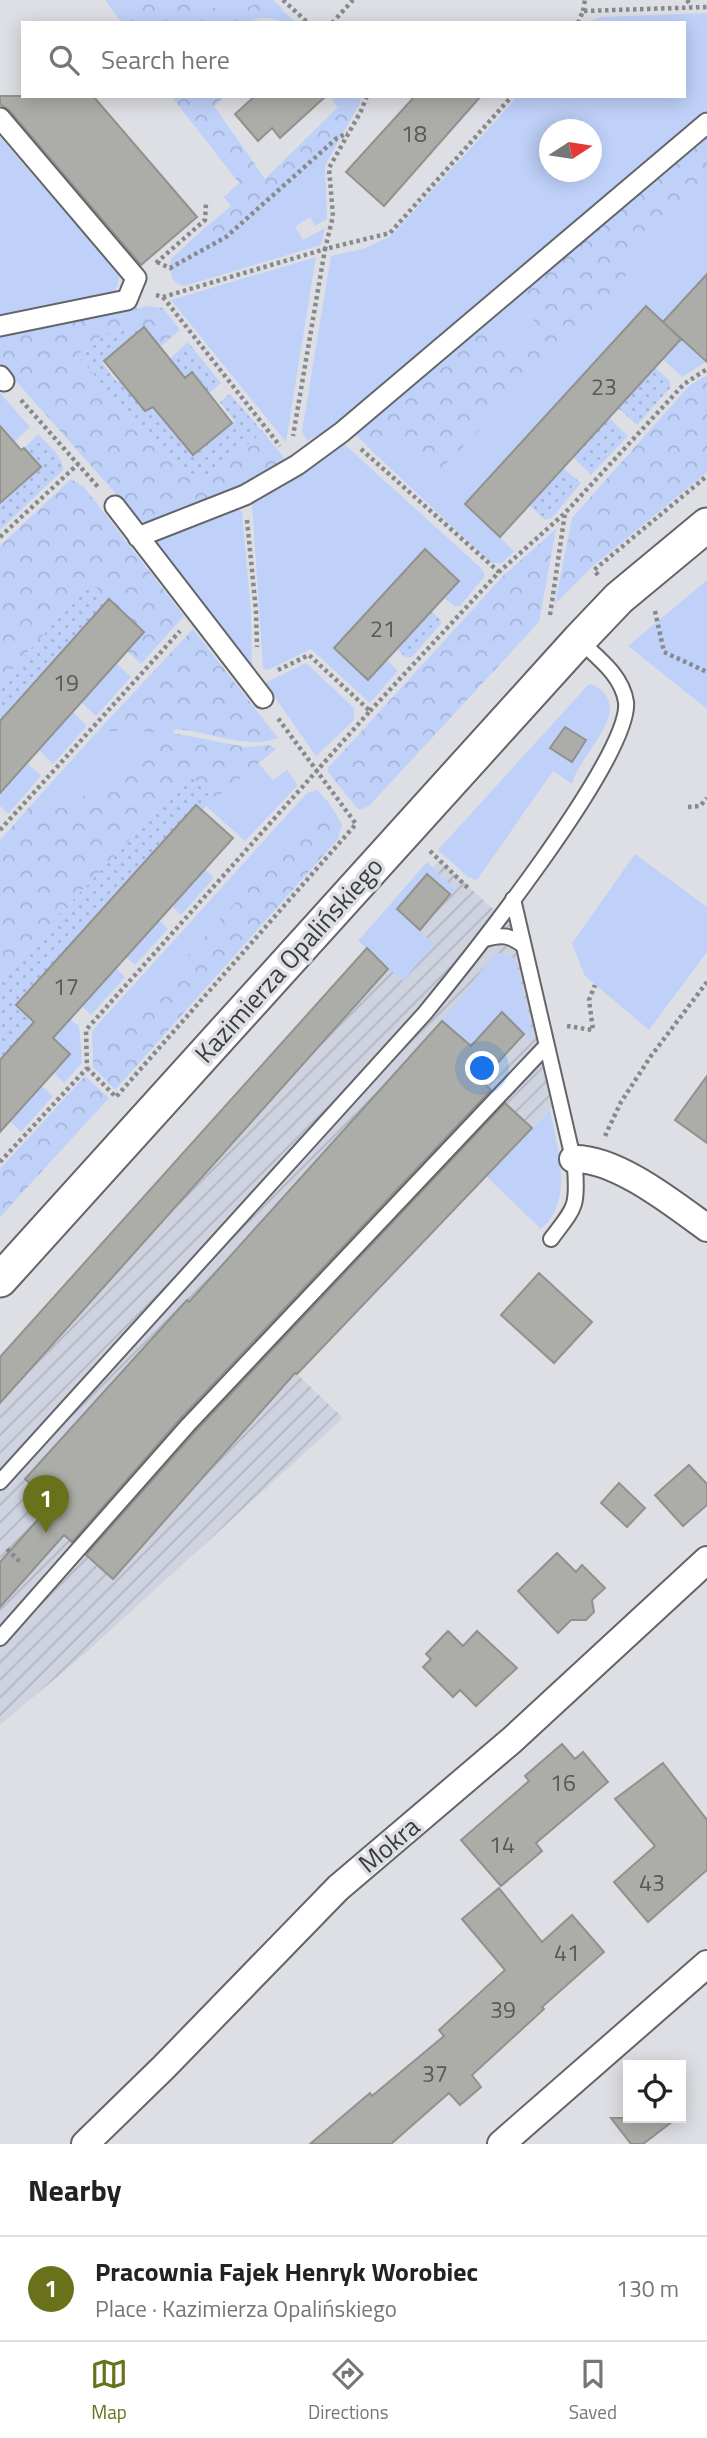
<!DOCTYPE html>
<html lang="en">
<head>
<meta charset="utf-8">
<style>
  body { margin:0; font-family:"Titillium Web",sans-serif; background:#f6f6f6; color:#222 }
  .controls { position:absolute; right:21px; bottom:21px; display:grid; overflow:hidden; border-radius:0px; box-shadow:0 4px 18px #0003 }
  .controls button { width:63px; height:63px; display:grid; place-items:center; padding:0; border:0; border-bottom:2px solid #e0e0e0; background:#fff; color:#222; font:35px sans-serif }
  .compass { position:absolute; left:539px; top:119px; width:63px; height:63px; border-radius:50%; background:#fff; box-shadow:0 4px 18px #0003; rotate:78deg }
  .you { position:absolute; left:483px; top:1069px; width:24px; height:24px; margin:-18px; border:5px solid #fff; border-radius:50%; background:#1a73e8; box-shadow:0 0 0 10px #1a73e833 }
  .badge { display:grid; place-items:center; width:46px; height:46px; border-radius:50%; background:#69721a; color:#fff; font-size:23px; font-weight:700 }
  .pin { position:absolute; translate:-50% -58px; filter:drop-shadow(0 2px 4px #0008) }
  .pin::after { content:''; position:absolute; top:37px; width:24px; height:21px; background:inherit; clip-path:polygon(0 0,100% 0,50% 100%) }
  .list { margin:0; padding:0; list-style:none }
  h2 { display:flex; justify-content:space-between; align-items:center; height:91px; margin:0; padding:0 28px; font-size:30px }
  h2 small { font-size:23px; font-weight:400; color:#767676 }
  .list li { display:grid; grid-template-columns:46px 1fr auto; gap:21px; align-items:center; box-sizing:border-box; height:105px; padding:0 28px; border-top:2px solid #e0e0e0 }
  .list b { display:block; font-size:26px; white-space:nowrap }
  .list p { margin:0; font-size:23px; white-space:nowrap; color:#767676 }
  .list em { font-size:23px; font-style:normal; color:#767676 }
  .icon { flex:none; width:38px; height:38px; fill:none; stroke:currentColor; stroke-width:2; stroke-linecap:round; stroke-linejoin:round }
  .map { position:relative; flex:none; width:707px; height:2144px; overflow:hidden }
  .search { position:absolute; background:#fff; box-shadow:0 4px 18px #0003; left:21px; right:21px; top:21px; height:77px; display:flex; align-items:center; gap:18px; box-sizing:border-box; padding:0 24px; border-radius:0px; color:#767676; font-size:26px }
  .sheet { height:196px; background:#fff }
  nav { display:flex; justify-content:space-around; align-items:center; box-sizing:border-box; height:98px; border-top:2px solid #e0e0e0; background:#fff; font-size:19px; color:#767676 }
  nav a { display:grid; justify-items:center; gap:4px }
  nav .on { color:#69721a }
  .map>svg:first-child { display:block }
  .industrial { fill:url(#industrial-furrows) }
  .green { fill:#bfd1f9; fill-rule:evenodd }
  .forest { fill:url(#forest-crowns) }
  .garden { fill:url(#garden-dots) }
  .building { fill:#acada8; stroke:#91928d; stroke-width:2 }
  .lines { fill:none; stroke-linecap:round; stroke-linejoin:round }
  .service-casing { stroke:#636569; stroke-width:18 }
  .pedestrian-casing { stroke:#636569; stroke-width:23 }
  .minor-casing { stroke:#636569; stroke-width:30 }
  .tertiary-casing { stroke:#636569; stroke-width:37 }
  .path { stroke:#88898c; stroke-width:4.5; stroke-dasharray:3.5 3.5; stroke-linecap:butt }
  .service { stroke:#fff; stroke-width:14 }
  .pedestrian { stroke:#fff; stroke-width:19 }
  .minor { stroke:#fff; stroke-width:26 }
  .tertiary { stroke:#fff; stroke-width:33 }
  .labels { text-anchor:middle; stroke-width:7; stroke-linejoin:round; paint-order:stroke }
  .number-label { font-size:23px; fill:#575858 }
  .street-label { font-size:26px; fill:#3b3c3e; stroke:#dddfe4 }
</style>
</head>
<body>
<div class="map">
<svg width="707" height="2144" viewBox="0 0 707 2144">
  <defs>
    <pattern id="industrial-furrows" width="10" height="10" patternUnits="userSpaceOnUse" patternTransform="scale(1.75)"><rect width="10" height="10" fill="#ced3df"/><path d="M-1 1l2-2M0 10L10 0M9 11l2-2" fill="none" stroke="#b2b6c0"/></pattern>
    <pattern id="forest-crowns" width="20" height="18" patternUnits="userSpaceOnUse" patternTransform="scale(1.75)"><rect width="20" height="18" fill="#bfd1f9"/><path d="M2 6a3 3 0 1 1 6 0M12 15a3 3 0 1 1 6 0" fill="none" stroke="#a5b4d6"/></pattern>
    <pattern id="garden-dots" width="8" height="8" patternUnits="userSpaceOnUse" patternTransform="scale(1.75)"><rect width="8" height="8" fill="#bfd1f9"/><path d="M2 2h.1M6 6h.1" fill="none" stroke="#a5b4d6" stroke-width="1.8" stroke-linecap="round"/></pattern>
  </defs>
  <rect width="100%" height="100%" fill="#dddfe4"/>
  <!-- industrial -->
  <path class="industrial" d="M 439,860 L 501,916 L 517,916 L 559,1100 L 297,1374 L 343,1418 L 82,1656 L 0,1725 L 0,1357 L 367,948 Z"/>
  <!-- green -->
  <path class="green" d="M 105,0 L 120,0 L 131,23 L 122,23 Z
    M 186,0 L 273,0 L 284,10 C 259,0 248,14 224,11 C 211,9 198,3 186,0 Z
    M 707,13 L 707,111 L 326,431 L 307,441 L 302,431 L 331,256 L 363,249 L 391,236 L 518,96 L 684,96 L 684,23 L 584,23 L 601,17 ZM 550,130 L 592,130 L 592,172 L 550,172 Z
    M 329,96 L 362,96 L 359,105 L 338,107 Z
    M 342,135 L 325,166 L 327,219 L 315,226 L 310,217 L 295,227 L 303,240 L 325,228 L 321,245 L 184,286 C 170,282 169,273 171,259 L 200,232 L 226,237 Z
    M 0,137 L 120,275 L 115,292 L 0,315 Z
    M 707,192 L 707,274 L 663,322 L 645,306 L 465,504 L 514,551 L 502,563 L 491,563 L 370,449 L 390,439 L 409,444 L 439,470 L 598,310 L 621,300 L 625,284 L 627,265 Z
    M 316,257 L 286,442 L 171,300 Z
    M 514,297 L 538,326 L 511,356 L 481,325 Z
    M 681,338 L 707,361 L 682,377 L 663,359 Z
    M 0,393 L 30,427 L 14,442 L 0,426 Z
    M 343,443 L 483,570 L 485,576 L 460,606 L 454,606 L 444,598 L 459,581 L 425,549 L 334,648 L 368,680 L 387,660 L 397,670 L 396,673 L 370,703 L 311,649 L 268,670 L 263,669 L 252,503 L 305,472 Z
    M 237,508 L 242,512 L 251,613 L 252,672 L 154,543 L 155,540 Z
    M 707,580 L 707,709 L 628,646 Z
    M 116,663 L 131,677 L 96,716 L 81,702 Z
    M 306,663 L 354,708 L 354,720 L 316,756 L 265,683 Z
    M 591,684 C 640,706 579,754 572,784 L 553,771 L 477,880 L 468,877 L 438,850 L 588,685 Z
    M 73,712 L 87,726 L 53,764 L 39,750 Z
    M 126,730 L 173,733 L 96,789 L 59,807 L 33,803 L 96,733 Z
    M 27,763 L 41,776 L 8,814 L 0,806 L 0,793 Z
    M 258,763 L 273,780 L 287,770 L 298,785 L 245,841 L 206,806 Z
    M 317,790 L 327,801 L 93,1061 L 92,1031 L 307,793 Z
    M 635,854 L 707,907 L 707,952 L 649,1030 L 585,976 L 572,943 Z
    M 427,862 L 455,889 L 450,894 L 426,874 L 397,909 L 434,944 L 403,981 L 358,941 Z
    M 205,869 L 214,878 L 181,915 L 172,906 Z
    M 159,920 L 168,929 L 135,965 L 126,957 Z
    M 499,953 L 513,957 L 517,966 L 532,1031 L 530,1039 L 503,1012 L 471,1046 L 442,1021 L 492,957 Z
    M 116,968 L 125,977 L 91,1015 L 82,1006 Z
    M 70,1019 L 79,1026 L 82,1063 L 64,1083 L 53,1072 L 70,1054 L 53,1038 Z
    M 41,1085 L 53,1096 L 21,1132 L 10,1121 Z
    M 550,1110 C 557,1147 575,1200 541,1229 L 487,1177 Z"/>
  <!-- forest -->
  <path class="forest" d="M 120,0 L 186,0 L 226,11 L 246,8 L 259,3 L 276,5 L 297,23 C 279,23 263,11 249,23 L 131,23 Z
    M 171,96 L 225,96 L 214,106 L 265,179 L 338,107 L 359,105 L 342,135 L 226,237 L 200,232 L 231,206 L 224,197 L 239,183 Z
    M 707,135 L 707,192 L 627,265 L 625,284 L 621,300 L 598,310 L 439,471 L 409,444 L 390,439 L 370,449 L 355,433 L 481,325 L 511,356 L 538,326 L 514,297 Z
    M 149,306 L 163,308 L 180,330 L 160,347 L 144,327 L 133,330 L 78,356 L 151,441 L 186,472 L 206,478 L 263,432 L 285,459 C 248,488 190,508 146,522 L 139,520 L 0,363 L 0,333 Z
    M 707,375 L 707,472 L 593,566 L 555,604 L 572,518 L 689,386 Z
    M 71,479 L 84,487 L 184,616 L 141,664 L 127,651 L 144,632 L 90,583 L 0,683 L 0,546 Z
    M 556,529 L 539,622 L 369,806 L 360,810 L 357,808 L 328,772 L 328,768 L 504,575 Z
    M 193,629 L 278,738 C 244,750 209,731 175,729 L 173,733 L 246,747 L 269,745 L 276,749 L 216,798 L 190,776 L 57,917 L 0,983 L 0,840 L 33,803 L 59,807 L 96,789 L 172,734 L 126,730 L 96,733 Z
    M 327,800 L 342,824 L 338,839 L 115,1090 L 93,1067 L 93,1061 Z
    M 85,1076 L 109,1098 L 0,1217 L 0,1169 Z"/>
  <!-- garden -->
  <path class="garden" d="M 144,327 L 102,363 L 117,382 L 120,380 L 144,410 L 156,405 L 194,454 L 235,421 L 220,402 L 230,394 L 263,432 L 206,479 L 186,472 L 151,441 L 77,355 L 104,334 Z
    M 188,342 L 221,383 L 209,393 L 192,372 L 182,380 L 167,361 Z
    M 655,367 L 670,381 L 670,388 L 637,425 L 618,408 Z
    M 609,418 L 628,436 L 591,475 L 573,457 Z
    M 38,434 C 47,444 64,457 63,470 L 0,530 L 0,503 L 40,467 L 24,448 Z
    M 563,468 L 581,483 L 552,518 L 545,520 L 529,505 Z
    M 90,583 L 109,599 L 0,721 L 0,683 Z
    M 432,611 L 441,621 L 441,624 L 412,657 L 406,658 L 397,649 Z
    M 190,776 L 216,798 L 202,810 L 196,805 L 16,1005 L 34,1022 L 0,1060 L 0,983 L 57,917 Z"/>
  <!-- building -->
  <path class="building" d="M 0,96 L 93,96 L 197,217 L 141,265 L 9,110 L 0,104 Z
    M 255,96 L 326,96 L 280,138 L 272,128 L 258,141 L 235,114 Z
    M 415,96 L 481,96 L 384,206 L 346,172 Z
    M 707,274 L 707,362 L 663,322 Z
    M 646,306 L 681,339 L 500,537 L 465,504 Z
    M 144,327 L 185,378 L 192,372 L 232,423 L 193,455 L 153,407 L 145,411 L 104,361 Z
    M 0,426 L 21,450 L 24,448 L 41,467 L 0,503 Z
    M 425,549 L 459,581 L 368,680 L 334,648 Z
    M 109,599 L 144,632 L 0,793 L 0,721 Z
    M 565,727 L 586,740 L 572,762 L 550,748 Z
    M 196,805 L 233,838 L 53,1038 L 70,1054 L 0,1132 L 0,1060 L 34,1022 L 16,1005 Z
    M 427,874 L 450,894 L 420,930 L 397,909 Z
    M 367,948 L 388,969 L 0,1403 L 0,1357 Z
    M 502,1012 L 524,1034 L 481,1081 L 491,1090 L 181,1418 L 72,1542 L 64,1535 L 0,1607 L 0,1562 L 52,1504 L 25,1479 L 187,1300 L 189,1302 L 442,1021 L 471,1046 Z
    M 707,1076 L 707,1143 L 675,1120 Z
    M 505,1103 L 532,1128 L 297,1374 L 295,1373 L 113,1579 L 86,1555 L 195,1432 Z
    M 539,1273 L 592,1322 L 554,1363 L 501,1315 Z
    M 689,1465 L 707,1484 L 707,1505 L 683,1526 L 655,1495 Z
    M 619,1483 L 645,1508 L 627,1527 L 601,1503 Z
    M 557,1553 L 576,1572 L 582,1565 L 605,1588 L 592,1600 L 594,1612 L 586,1620 L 571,1620 L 558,1633 L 518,1591 Z
    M 448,1631 L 463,1646 L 477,1631 L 517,1668 L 476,1706 L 460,1690 L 453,1697 L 423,1667 L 431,1659 L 426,1654 Z
    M 562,1744 L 575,1759 L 583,1752 L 608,1782 L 536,1843 L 542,1851 L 501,1886 L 461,1840 L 529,1781 L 525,1776 Z
    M 663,1763 L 707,1820 L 707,1870 L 648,1922 L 614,1882 L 655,1846 L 615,1799 Z
    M 499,1888 L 542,1942 L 572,1915 L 604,1952 L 542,2007 L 544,2009 L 472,2075 L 481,2087 L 460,2105 L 449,2093 L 391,2144 L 310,2144 L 370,2093 L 372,2096 L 444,2036 L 439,2030 L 505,1970 L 462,1919 Z
    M 611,2118 L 677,2118 L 643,2144 L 631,2144 Z"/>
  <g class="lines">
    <defs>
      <path id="service" d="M 513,899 L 575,1167 C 578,1208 575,1207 551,1239
        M 485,939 C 502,934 510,935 524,946
        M 0,1482 L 425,1013 C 465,964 632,756 626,702 C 622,675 598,658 579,640
        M 0,1638 L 188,1425 L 547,1045"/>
      <path id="pedestrian" d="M 0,118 L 136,278 L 127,300 L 0,326
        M 0,376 L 4,381
        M 115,506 L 263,698
        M 138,537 L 245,495 L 297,465 L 342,432 L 707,123"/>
      <path id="minor" d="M 573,1159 C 615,1157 674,1204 707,1228
        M 85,2144 L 164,2067 L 338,1888 L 512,1740 L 707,1560
        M 501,2144 L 707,1964"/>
      <path id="tertiary" d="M 0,1280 L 579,640 L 619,598 L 707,525"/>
    </defs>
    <!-- service casing -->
    <use href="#service" class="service-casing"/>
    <!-- pedestrian casing -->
    <use href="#pedestrian" class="pedestrian-casing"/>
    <!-- minor casing -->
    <use href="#minor" class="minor-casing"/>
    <!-- tertiary casing -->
    <use href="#tertiary" class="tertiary-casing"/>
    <!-- path -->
    <path class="path" d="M 283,0 L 308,23
      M 687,0 L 691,6
      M 583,11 L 585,0
      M 332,23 L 353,0
      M 578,23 L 583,11 L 707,7
      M 367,96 L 361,111 L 329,168 L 333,216 L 325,249 L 390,233 L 512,96
      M 157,262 L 170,268 L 226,237 L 337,138 L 348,133
      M 156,263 L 205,220 L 206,204
      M 156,295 L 163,297 L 325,249 L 293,436
      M 163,297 L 280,446
      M 21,400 L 99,488
      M 361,449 L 499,572
      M 247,520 L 256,611 L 257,647
      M 0,537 L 78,464
      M 598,575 L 594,570 L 707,476
      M 655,611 L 664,652 L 707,672
      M 550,615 L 565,513
      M 370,711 L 499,572 L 565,513 L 684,384 L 707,369
      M 688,807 L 700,806 L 707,798
      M 0,830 L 180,631
      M 430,851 L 468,888
      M 567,1026 L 593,1030 L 589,1000 L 595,985
      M 87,1068 L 116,1097 L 356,824 L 277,717
      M 605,1136 L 621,1102 L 651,1056 L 707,982
      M 0,1162 L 87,1068 L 86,1030 L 370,711 L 309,655 L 276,671
      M 7,1549 L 22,1564"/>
    <!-- service -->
    <use href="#service" class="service"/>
    <!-- pedestrian -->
    <use href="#pedestrian" class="pedestrian"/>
    <!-- minor -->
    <use href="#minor" class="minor"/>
    <!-- tertiary -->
    <use href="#tertiary" class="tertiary"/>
  </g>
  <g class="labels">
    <!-- number labels -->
    <g class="number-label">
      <text x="414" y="142">18</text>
      <text x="604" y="395">23</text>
      <text x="383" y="637">21</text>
      <text x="66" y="691">19</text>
      <text x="66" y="995">17</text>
      <text x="563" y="1791">16</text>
      <text x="502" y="1853">14</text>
      <text x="652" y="1891">43</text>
      <text x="567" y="1961">41</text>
      <text x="503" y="2018">39</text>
      <text x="435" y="2082">37</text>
    </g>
    <!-- street labels -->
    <g class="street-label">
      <text transform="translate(289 960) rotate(-48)" y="9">Kazimierza Opalińskiego</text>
      <text transform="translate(389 1845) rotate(-40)" y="9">Mokra</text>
    </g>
  </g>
</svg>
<div class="controls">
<button><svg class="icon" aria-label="locate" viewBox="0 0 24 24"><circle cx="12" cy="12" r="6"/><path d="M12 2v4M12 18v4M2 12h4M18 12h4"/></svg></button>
</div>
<svg class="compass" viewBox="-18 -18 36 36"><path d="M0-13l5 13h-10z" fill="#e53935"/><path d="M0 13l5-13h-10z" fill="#767676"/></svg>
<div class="you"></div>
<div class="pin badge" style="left:46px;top:1533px">1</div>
<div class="search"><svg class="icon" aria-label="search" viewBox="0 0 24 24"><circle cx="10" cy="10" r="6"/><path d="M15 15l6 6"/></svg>Search here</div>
</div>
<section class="sheet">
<h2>Nearby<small></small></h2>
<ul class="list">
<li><span class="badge">1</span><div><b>Pracownia Fajek Henryk Worobiec</b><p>Place · Kazimierza Opalińskiego</p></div><em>130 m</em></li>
</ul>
</section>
<nav>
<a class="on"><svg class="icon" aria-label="map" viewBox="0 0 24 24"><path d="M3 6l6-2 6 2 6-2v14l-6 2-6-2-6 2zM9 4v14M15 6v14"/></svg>Map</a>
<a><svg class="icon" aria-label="directions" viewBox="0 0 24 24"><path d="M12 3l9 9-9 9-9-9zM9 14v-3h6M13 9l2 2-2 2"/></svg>Directions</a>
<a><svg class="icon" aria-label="saved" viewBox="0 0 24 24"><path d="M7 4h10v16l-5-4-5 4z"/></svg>Saved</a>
</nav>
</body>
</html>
